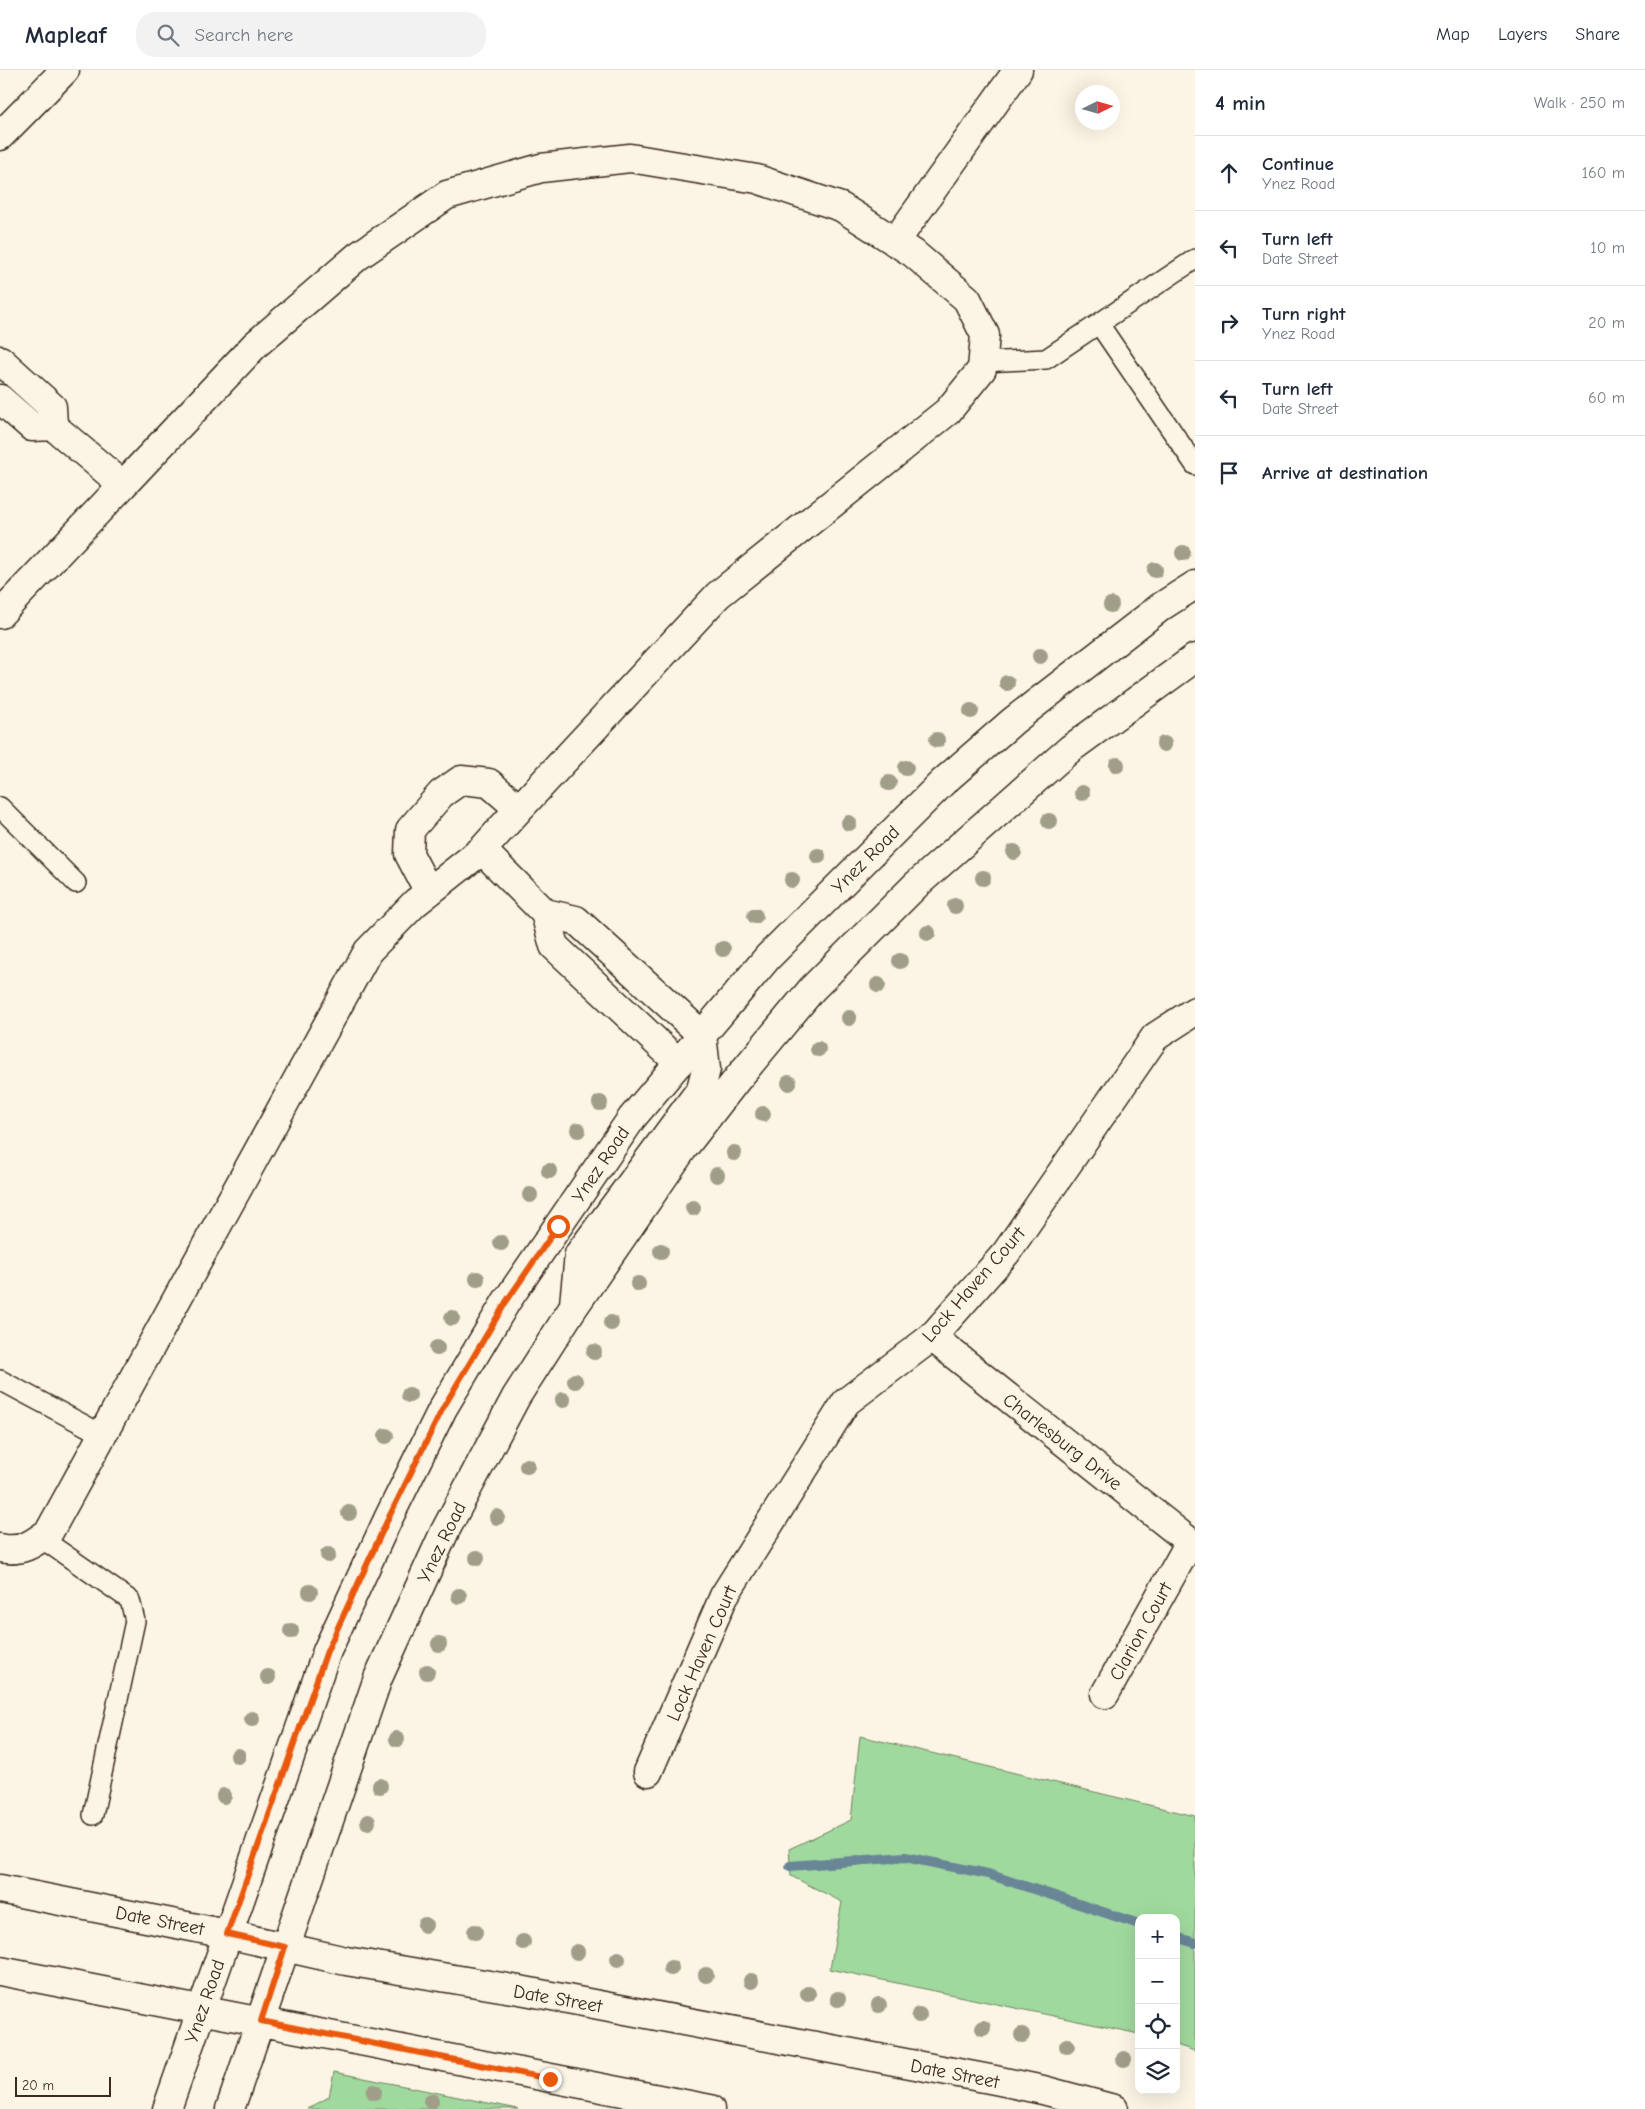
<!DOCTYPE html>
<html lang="en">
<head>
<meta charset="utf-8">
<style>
  body { margin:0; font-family:"Comic Neue",sans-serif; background:#f2f2f3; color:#1f2937 }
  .controls { position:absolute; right:15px; bottom:15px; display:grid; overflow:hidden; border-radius:10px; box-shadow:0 5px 20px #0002 }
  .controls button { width:45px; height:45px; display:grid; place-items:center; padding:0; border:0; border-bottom:1px solid #e0e1e3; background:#fff; color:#1f2937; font:25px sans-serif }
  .compass { position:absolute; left:1075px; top:15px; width:45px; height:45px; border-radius:50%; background:#fff; box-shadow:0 5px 20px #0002; rotate:85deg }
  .scale { position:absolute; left:15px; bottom:12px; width:96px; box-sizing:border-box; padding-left:5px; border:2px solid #3b2a1e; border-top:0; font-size:14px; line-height:18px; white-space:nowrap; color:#3b2a1e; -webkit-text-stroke:4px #fcf5e5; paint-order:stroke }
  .stop { position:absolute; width:15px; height:15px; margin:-11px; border:4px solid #ea580c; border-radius:50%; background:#fff }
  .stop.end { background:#ea580c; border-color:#fff; box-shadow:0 1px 5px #0008 }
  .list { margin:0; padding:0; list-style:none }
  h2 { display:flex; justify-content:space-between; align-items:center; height:65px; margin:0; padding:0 20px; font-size:21px }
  h2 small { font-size:16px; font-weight:400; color:#747a83 }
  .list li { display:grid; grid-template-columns:32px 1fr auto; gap:15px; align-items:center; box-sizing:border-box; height:75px; padding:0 20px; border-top:1px solid #e0e1e3 }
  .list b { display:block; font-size:19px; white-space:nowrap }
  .list p { margin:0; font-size:16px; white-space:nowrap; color:#747a83 }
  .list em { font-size:16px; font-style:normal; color:#747a83 }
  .icon { flex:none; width:28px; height:28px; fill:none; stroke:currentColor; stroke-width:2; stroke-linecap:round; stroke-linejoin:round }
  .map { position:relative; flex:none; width:1195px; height:2039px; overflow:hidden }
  header { display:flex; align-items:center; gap:30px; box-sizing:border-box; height:70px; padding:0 25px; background:#fff; border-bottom:1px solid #e0e1e3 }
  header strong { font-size:24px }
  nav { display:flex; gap:28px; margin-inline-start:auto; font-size:18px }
  .search { width:350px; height:45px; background:#f2f2f3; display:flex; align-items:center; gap:12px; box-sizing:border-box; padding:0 18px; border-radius:20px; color:#747a83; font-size:19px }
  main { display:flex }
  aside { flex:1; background:#fff }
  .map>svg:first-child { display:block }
  .green { fill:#a0d99e; stroke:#6e825e }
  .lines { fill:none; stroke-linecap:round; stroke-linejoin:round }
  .stream { stroke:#698697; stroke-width:10 }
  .service-casing { stroke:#3b2a1e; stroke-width:22 }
  .minor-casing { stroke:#3b2a1e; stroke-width:31 }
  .tertiary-casing { stroke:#3b2a1e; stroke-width:31 }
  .secondary-casing { stroke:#3b2a1e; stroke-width:31 }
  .service { stroke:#fcf5e5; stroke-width:19 }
  .minor { stroke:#fcf5e5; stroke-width:28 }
  .tertiary { stroke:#fcf5e5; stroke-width:28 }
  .secondary { stroke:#fcf5e5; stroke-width:28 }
  .tree { fill:#a09e89 }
  .route { stroke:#ea580c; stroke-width:6 }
  .labels { text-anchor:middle; stroke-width:4.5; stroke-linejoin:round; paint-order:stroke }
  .street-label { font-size:19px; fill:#3b2a1e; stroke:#fcf5e5 }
</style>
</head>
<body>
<header>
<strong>Mapleaf</strong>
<div class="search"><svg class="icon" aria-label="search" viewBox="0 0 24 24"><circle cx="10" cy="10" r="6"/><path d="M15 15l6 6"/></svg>Search here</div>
<nav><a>Map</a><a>Layers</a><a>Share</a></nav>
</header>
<main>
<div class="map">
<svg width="1195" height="2039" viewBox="0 0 1195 2039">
  <rect width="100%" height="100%" fill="#fcf5e5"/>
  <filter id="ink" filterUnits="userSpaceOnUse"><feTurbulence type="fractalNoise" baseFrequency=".02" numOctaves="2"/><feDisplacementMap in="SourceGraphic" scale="10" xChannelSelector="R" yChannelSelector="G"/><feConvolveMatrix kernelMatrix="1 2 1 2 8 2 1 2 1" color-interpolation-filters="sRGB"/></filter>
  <g filter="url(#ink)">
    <!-- green -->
    <path class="green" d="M 860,1666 L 1195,1746 L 1195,1981 L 1176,1975 L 1176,1848 L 1139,1848 L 1139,1964 L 830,1899 L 842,1832 L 791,1806 L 789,1779 L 851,1750 Z
      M 334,2002 L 518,2039 L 307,2039 L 329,2027 Z"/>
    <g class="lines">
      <!-- stream -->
      <path class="stream" d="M 790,1796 L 905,1787 L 988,1804 L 1139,1854
        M 1176,1867 L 1195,1873"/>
      <defs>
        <path id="service" d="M 1099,254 L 1195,395
          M 983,292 L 1046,289 L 1195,189
          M 0,737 L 76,813
          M 0,1310 L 103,1365
          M 41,1468 L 130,1530 L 135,1551 L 93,1745"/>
        <path id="minor" d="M 895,172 L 1018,0
          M 0,290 L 52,337 L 53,356
          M 0,329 L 32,357 L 53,356 L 123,415 L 0,544
          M 123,415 L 255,275 L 358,186 L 447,125 L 541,98 L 630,88 L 757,109 L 841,137 L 913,183 L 967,229 L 985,265 L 982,299 L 948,341 L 718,525 L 519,739
          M 429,822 L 409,784 L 410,760 L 441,724 L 461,710 L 489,713 L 519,739 L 482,780
          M 545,843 L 576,850 L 702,965
          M 932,1267 L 1195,1476
          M 0,1478 C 21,1483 33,1474 49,1462 L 368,881 L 415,833 L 482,780 L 545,843 L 554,876 L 679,993
          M 1105,1624 L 1190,1472
          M 648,1702 L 724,1526 L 846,1332 L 932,1267 L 1006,1183 L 1155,967 L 1195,941"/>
        <path id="tertiary" d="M 0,66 L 65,0"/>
        <path id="secondary" d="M 574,1234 L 579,1184 L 701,1019 L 706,999 L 702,965
          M 0,1819 L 227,1864 L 346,1891 L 525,1921 L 995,2010 L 1043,2020 L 1114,2039
          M 0,1901 L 710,2039
          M 167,2039 L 327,1581 L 388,1449 L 443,1338 L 506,1232 L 632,1048 L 768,887 L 943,712 L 1013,651 L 1162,536 L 1195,515
          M 230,2039 L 378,1608 L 445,1461 L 516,1327 L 573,1238 L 682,1080 L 738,1008 L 812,919 L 916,815 L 1070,679 L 1195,588"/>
      </defs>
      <!-- service casing -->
      <use href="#service" class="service-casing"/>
      <!-- minor casing -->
      <use href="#minor" class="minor-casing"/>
      <!-- tertiary casing -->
      <use href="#tertiary" class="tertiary-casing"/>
      <!-- secondary casing -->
      <use href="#secondary" class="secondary-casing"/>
      <!-- service -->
      <use href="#service" class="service"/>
      <!-- minor -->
      <use href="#minor" class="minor"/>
      <!-- tertiary -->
      <use href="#tertiary" class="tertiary"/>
      <!-- secondary -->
      <use href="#secondary" class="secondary"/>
    </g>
    <!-- trees -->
    <g class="tree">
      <circle cx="1183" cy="483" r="8"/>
      <circle cx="1155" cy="500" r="8"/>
      <circle cx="1111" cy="535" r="8"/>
      <circle cx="1040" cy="586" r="8"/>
      <circle cx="1007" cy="613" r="8"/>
      <circle cx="971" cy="641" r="8"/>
      <circle cx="937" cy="670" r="8"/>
      <circle cx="1164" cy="674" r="8"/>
      <circle cx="1117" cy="695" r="8"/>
      <circle cx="906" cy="698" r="8"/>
      <circle cx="889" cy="713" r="8"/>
      <circle cx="1082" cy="723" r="8"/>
      <circle cx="1049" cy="751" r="8"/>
      <circle cx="849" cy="753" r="8"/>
      <circle cx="1014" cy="782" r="8"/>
      <circle cx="818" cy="786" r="8"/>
      <circle cx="983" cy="808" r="8"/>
      <circle cx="792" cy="810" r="8"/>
      <circle cx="955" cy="836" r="8"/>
      <circle cx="755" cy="846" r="8"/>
      <circle cx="928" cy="863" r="8"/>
      <circle cx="723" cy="879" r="8"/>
      <circle cx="900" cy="891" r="8"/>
      <circle cx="878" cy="915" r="8"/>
      <circle cx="849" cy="948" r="8"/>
      <circle cx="818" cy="979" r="8"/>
      <circle cx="789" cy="1013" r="8"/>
      <circle cx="600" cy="1033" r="8"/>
      <circle cx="763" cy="1044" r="8"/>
      <circle cx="578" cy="1060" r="8"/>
      <circle cx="734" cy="1083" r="8"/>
      <circle cx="549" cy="1101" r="8"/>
      <circle cx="717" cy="1105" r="8"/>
      <circle cx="530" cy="1125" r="8"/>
      <circle cx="693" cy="1138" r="8"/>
      <circle cx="501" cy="1173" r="8"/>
      <circle cx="661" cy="1181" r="8"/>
      <circle cx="477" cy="1209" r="8"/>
      <circle cx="638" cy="1214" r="8"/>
      <circle cx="452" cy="1248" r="8"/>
      <circle cx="611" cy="1253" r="8"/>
      <circle cx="437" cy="1278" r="8"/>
      <circle cx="594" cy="1282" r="8"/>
      <circle cx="575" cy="1311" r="8"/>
      <circle cx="409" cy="1325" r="8"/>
      <circle cx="563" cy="1330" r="8"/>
      <circle cx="386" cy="1366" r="8"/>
      <circle cx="527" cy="1396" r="8"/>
      <circle cx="349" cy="1443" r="8"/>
      <circle cx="497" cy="1447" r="8"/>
      <circle cx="328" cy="1485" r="8"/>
      <circle cx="477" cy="1488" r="8"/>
      <circle cx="310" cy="1522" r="8"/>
      <circle cx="459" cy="1526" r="8"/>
      <circle cx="291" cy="1561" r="8"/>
      <circle cx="439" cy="1574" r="8"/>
      <circle cx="427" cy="1602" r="8"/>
      <circle cx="268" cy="1607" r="8"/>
      <circle cx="252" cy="1649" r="8"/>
      <circle cx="397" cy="1669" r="8"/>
      <circle cx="238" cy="1686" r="8"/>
      <circle cx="380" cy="1716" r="8"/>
      <circle cx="224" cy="1726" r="8"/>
      <circle cx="368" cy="1752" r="8"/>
      <circle cx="425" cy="1855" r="8"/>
      <circle cx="475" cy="1862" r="8"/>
      <circle cx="523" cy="1872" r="8"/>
      <circle cx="577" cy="1882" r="8"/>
      <circle cx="618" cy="1889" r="8"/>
      <circle cx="671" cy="1898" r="8"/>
      <circle cx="706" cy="1905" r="8"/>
      <circle cx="751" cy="1911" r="8"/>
      <circle cx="808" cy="1924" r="8"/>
      <circle cx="838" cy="1929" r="8"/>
      <circle cx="879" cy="1935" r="8"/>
      <circle cx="919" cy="1945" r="8"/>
      <circle cx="983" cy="1958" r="8"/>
      <circle cx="1022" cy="1965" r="8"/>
      <circle cx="1067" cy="1976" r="8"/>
      <circle cx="1124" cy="1989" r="8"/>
      <circle cx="374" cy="2022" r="8"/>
      <circle cx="431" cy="2031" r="8"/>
    </g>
  </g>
  <g class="lines" filter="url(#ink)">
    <!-- route -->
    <path class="route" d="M 550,2009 L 261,1951 L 285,1877 L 227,1864 L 327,1581 L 388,1449 L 443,1338 L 506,1232 L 558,1156"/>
  </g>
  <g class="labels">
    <!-- street labels -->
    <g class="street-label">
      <text transform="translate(865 789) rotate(-45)" y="7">Ynez Road</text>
      <text transform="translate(600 1094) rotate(-56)" y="7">Ynez Road</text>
      <text transform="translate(973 1214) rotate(-49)" y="7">Lock Haven Court</text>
      <text transform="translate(1063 1371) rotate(38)" y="7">Charlesburg Drive</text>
      <text transform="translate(441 1472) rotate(-64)" y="7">Ynez Road</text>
      <text transform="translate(1140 1561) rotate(-61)" y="7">Clarion Court</text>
      <text transform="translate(701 1583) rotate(-66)" y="7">Lock Haven Court</text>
      <text transform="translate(160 1850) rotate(11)" y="7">Date Street</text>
      <text transform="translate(558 1928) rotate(10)" y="7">Date Street</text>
      <text transform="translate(204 1931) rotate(-71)" y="7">Ynez Road</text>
      <text transform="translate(955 2003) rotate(11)" y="7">Date Street</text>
    </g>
  </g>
</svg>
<div class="controls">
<button>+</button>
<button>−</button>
<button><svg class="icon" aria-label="locate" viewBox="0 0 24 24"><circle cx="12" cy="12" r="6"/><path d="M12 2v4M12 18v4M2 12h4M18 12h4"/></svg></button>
<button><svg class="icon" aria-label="layers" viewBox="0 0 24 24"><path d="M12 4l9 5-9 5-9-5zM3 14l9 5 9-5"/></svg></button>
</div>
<svg class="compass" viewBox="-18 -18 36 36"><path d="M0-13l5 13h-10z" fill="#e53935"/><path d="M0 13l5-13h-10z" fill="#747a83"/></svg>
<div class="scale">20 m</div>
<div class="stop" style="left:558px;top:1156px"></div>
<div class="stop end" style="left:550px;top:2009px"></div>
</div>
<aside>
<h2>4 min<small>Walk · 250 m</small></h2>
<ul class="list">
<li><svg class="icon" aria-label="ahead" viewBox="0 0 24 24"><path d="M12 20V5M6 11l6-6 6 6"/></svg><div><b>Continue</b><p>Ynez Road</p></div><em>160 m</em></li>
<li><svg class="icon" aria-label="left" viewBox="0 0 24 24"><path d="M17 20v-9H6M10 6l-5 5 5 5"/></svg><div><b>Turn left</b><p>Date Street</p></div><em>10 m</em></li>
<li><svg class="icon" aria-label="right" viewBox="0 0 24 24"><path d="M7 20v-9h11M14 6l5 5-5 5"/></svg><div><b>Turn right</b><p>Ynez Road</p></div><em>20 m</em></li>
<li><svg class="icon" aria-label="left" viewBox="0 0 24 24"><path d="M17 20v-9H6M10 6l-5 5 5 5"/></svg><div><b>Turn left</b><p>Date Street</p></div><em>60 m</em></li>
<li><svg class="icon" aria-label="arrive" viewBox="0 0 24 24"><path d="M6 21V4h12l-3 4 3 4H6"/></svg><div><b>Arrive at destination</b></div></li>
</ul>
</aside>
</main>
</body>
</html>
